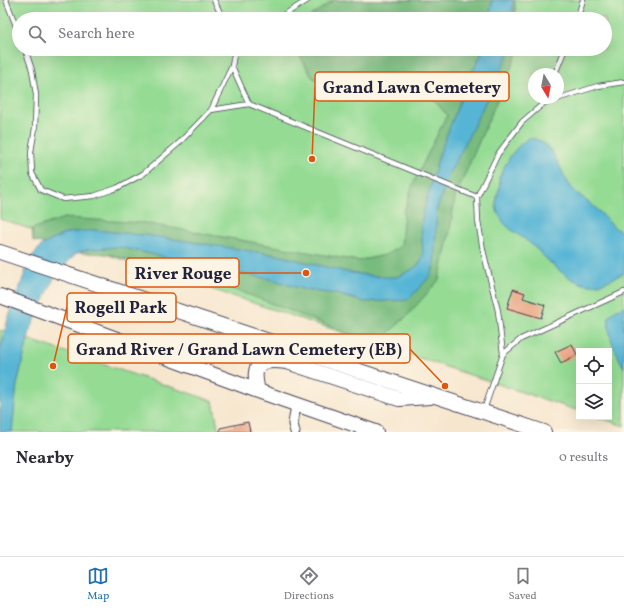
<!DOCTYPE html>
<html lang="en">
<head>
<meta charset="utf-8">
<style>
  body { margin:0; font-family:Vollkorn,serif; background:#f2f2f3; color:#2b2b33 }
  .controls { position:absolute; right:12px; bottom:12px; display:grid; overflow:hidden; border-radius:0px; box-shadow:0 4px 16px #0002 }
  .controls button { width:36px; height:36px; display:grid; place-items:center; padding:0; border:0; border-bottom:1px solid #e1e1e2; background:#fff; color:#2b2b33; font:20px sans-serif }
  .compass { position:absolute; left:528px; top:68px; width:36px; height:36px; border-radius:50%; background:#fff; box-shadow:0 4px 16px #0002; rotate:170deg }
  .list { margin:0; padding:0; list-style:none }
  h2 { display:flex; justify-content:space-between; align-items:center; height:52px; margin:0; padding:0 16px; font-size:17px }
  h2 small { font-size:13px; font-weight:400; color:#7c7c81 }
  .icon { flex:none; width:22px; height:22px; fill:none; stroke:currentColor; stroke-width:2; stroke-linecap:round; stroke-linejoin:round }
  .map { position:relative; flex:none; width:624px; height:432px; overflow:hidden }
  .search { position:absolute; background:#fff; box-shadow:0 4px 16px #0002; left:12px; right:12px; top:12px; height:44px; display:flex; align-items:center; gap:10px; box-sizing:border-box; padding:0 14px; border-radius:22px; color:#7c7c81; font-size:15px }
  .sheet { height:124px; background:#fff }
  nav { display:flex; justify-content:space-around; align-items:center; box-sizing:border-box; height:56px; border-top:1px solid #e1e1e2; background:#fff; font-size:11px; color:#7c7c81 }
  nav a { display:grid; justify-items:center; gap:2px }
  nav .on { color:#1f6fb2 }
  .map>svg:first-child { display:block }
  .green { fill:#95db94; stroke:#5c7e68; fill-rule:evenodd }
  .forest { fill:#78bb7e; stroke:#4d6e5c }
  .water { fill:#57b5d5; stroke:#3c6c88 }
  .building { fill:#eaa180 }
  .lines { fill:none; stroke-linecap:round; stroke-linejoin:round }
  .service-casing { stroke:#423f51; stroke-width:6 }
  .minor-casing { stroke:#423f51; stroke-width:11 }
  .primary-casing { stroke:#423f51; stroke-width:16 }
  .service { stroke:#fff; stroke-width:4.5 }
  .minor { stroke:#fff; stroke-width:9 }
  .primary { stroke:#fff; stroke-width:14 }
  .leader { fill:none; stroke:#de560e; stroke-width:1.5 }
  .callout-dot { fill:#de560e; stroke:#fcf5e5; stroke-width:1.5 }
  .callout { fill:#fcf5e5; stroke:#de560e; stroke-width:1.5 }
  .callout-label { font-size:17px; text-anchor:middle; font-weight:bold; fill:#22223b }
</style>
</head>
<body>
<div class="map">
<svg width="624" height="432" viewBox="0 0 624 432">
  <rect width="100%" height="100%" fill="#fcf5e5"/>
  <filter id="ink" filterUnits="userSpaceOnUse"><feTurbulence type="fractalNoise" baseFrequency=".025" numOctaves="2"/><feDisplacementMap in="SourceGraphic" scale="8" xChannelSelector="R" yChannelSelector="G"/><feConvolveMatrix kernelMatrix="1 2 1 2 8 2 1 2 1" color-interpolation-filters="sRGB"/></filter>
  <filter id="wash" filterUnits="userSpaceOnUse"><feTurbulence type="fractalNoise" baseFrequency=".012" numOctaves="4" result="noise"/><feDisplacementMap in="SourceGraphic" scale="16" xChannelSelector="R" yChannelSelector="G"/><feGaussianBlur stdDeviation="0.9" result="paint"/><feColorMatrix in="noise" values="0 0 0 0 0 0 0 0 0 0 0 0 0 0 0 0 0 1.4 0 .05"/><feComposite in="paint" operator="in"/></filter>
  <g filter="url(#wash)">
    <rect width="100%" height="100%" fill="#f7e6ce"/>
    <!-- green -->
    <path class="green" d="M 0,0 L 624,0 L 624,426 L 597,417 L 609,417 L 609,351 L 579,351 L 579,411 L 0,219 ZM 19,19 L 605,19 L 605,49 L 19,49 ZM 534,74 L 558,74 L 558,98 L 534,98 Z
      M 0,330 L 213,401 L 219,432 L 0,432 Z"/>
    <!-- forest -->
    <path class="forest" d="M 334,0 L 515,0 L 516,19 L 308,19 L 312,15 Z
      M 296,49 L 518,49 L 518,52 L 455,197 L 450,230 L 439,280 L 405,318 L 385,336 L 363,339 L 239,291 L 107,254 L 83,253 L 33,241 L 32,229 L 64,218 L 144,223 L 358,261 L 385,255 L 401,246 L 404,211 L 413,184 L 447,115 L 428,93 L 340,94 L 312,77 Z"/>
    <!-- water -->
    <path class="water" d="M 492,0 L 513,0 L 513,19 L 489,19 Z
      M 484,49 L 511,49 L 458,158 L 449,173 L 437,209 L 434,265 L 431,275 L 408,300 L 364,302 L 336,294 L 305,290 L 274,280 L 199,265 L 138,251 L 118,247 L 85,250 L 75,254 L 54,278 L 30,331 L 17,385 L 12,432 L 0,432 L 0,350 L 8,319 L 26,270 L 34,254 L 42,245 L 66,233 L 94,230 L 153,236 L 277,255 L 351,273 L 385,277 L 397,277 L 413,269 L 420,263 L 423,255 L 421,226 L 423,213 L 439,155 L 468,80 Z
      M 529,138 C 555,140 558,170 571,187 C 577,194 585,199 592,205 C 604,214 610,227 624,233 L 624,273 C 612,279 597,288 584,284 C 562,278 547,258 531,244 C 523,237 511,231 504,223 C 502,221 500,216 498,213 C 492,200 502,190 499,178 C 506,162 514,147 529,138 Z
      M 624,306 L 624,368 C 615,351 607,336 609,316 L 617,309 Z"/>
    <g id="blocks">
      <!-- building -->
      <path class="building" d="M 513,289 L 525,293 L 523,298 L 545,305 L 541,318 L 507,308 Z
        M 572,344 L 577,355 L 561,363 L 555,352 Z
        M 248,422 L 250,432 L 220,432 L 220,428 Z"/>
    </g>
  </g>
  <g filter="url(#ink)">
    <use href="#blocks" fill-opacity="0" stroke="#423f51" stroke-width="1"/>
    <g class="lines">
      <defs>
        <path id="service" d="M 6,0 L 19,34
          M 214,0 L 223,19
          M 277,19 L 308,0
          M 577,19 L 583,0
          M 25,49 L 32,70 L 36,95 L 35,128 L 31,152 L 32,173 L 41,190 L 63,199 L 94,196 L 117,188 L 143,174 L 179,143 L 211,110 L 249,104
          M 235,49 L 232,66 L 249,104 L 477,197
          M 555,74 L 565,49
          M 211,110 L 232,66
          M 503,354 L 498,311 L 483,250 L 478,221 L 477,197 L 498,154 L 522,122 L 544,103 L 598,86 L 624,82
          M 484,410 L 503,354 L 521,339 L 624,292"/>
        <path id="minor" d="M 295,432 L 293,424 L 296,405"/>
        <path id="primary" d="M 0,252 L 544,432
          M 0,296 L 258,391 L 376,432
          M 258,391 C 251,362 260,359 287,362 L 399,399 L 430,397"/>
      </defs>
      <!-- service casing -->
      <use href="#service" class="service-casing"/>
      <!-- minor casing -->
      <use href="#minor" class="minor-casing"/>
      <!-- primary casing -->
      <use href="#primary" class="primary-casing"/>
      <!-- service -->
      <use href="#service" class="service"/>
      <!-- minor -->
      <use href="#minor" class="minor"/>
      <!-- primary -->
      <use href="#primary" class="primary"/>
    </g>
  </g>
  <!-- callouts -->
  <path class="leader" d="M312 159L315 87M306 273L239 273M53 366L67 307M445 386L410 349"/>
  <g class="callout-dot">
    <circle cx="312" cy="159" r="4"/>
    <circle cx="306" cy="273" r="4"/>
    <circle cx="53" cy="366" r="4"/>
    <circle cx="445" cy="386" r="4"/>
  </g>
  <g class="callout">
    <rect x="315" y="72" width="194" height="29" rx="4"/>
    <rect x="126" y="258" width="113" height="29" rx="4"/>
    <rect x="67" y="293" width="109" height="29" rx="4"/>
    <rect x="68" y="334" width="342" height="29" rx="4"/>
  </g>
  <g class="callout-label">
    <text x="412" y="93">Grand Lawn Cemetery</text>
    <text x="183" y="279">River Rouge</text>
    <text x="121" y="313">Rogell Park</text>
    <text x="239" y="355">Grand River / Grand Lawn Cemetery (EB)</text>
  </g>
</svg>
<div class="controls">
<button><svg class="icon" aria-label="locate" viewBox="0 0 24 24"><circle cx="12" cy="12" r="6"/><path d="M12 2v4M12 18v4M2 12h4M18 12h4"/></svg></button>
<button><svg class="icon" aria-label="layers" viewBox="0 0 24 24"><path d="M12 4l9 5-9 5-9-5zM3 14l9 5 9-5"/></svg></button>
</div>
<svg class="compass" viewBox="-18 -18 36 36"><path d="M0-13l5 13h-10z" fill="#e53935"/><path d="M0 13l5-13h-10z" fill="#7c7c81"/></svg>
<div class="search"><svg class="icon" aria-label="search" viewBox="0 0 24 24"><circle cx="10" cy="10" r="6"/><path d="M15 15l6 6"/></svg>Search here</div>
</div>
<section class="sheet">
<h2>Nearby<small>0 results</small></h2>
<ul class="list">
</ul>
</section>
<nav>
<a class="on"><svg class="icon" aria-label="map" viewBox="0 0 24 24"><path d="M3 6l6-2 6 2 6-2v14l-6 2-6-2-6 2zM9 4v14M15 6v14"/></svg>Map</a>
<a><svg class="icon" aria-label="directions" viewBox="0 0 24 24"><path d="M12 3l9 9-9 9-9-9zM9 14v-3h6M13 9l2 2-2 2"/></svg>Directions</a>
<a><svg class="icon" aria-label="saved" viewBox="0 0 24 24"><path d="M7 4h10v16l-5-4-5 4z"/></svg>Saved</a>
</nav>
</body>
</html>
